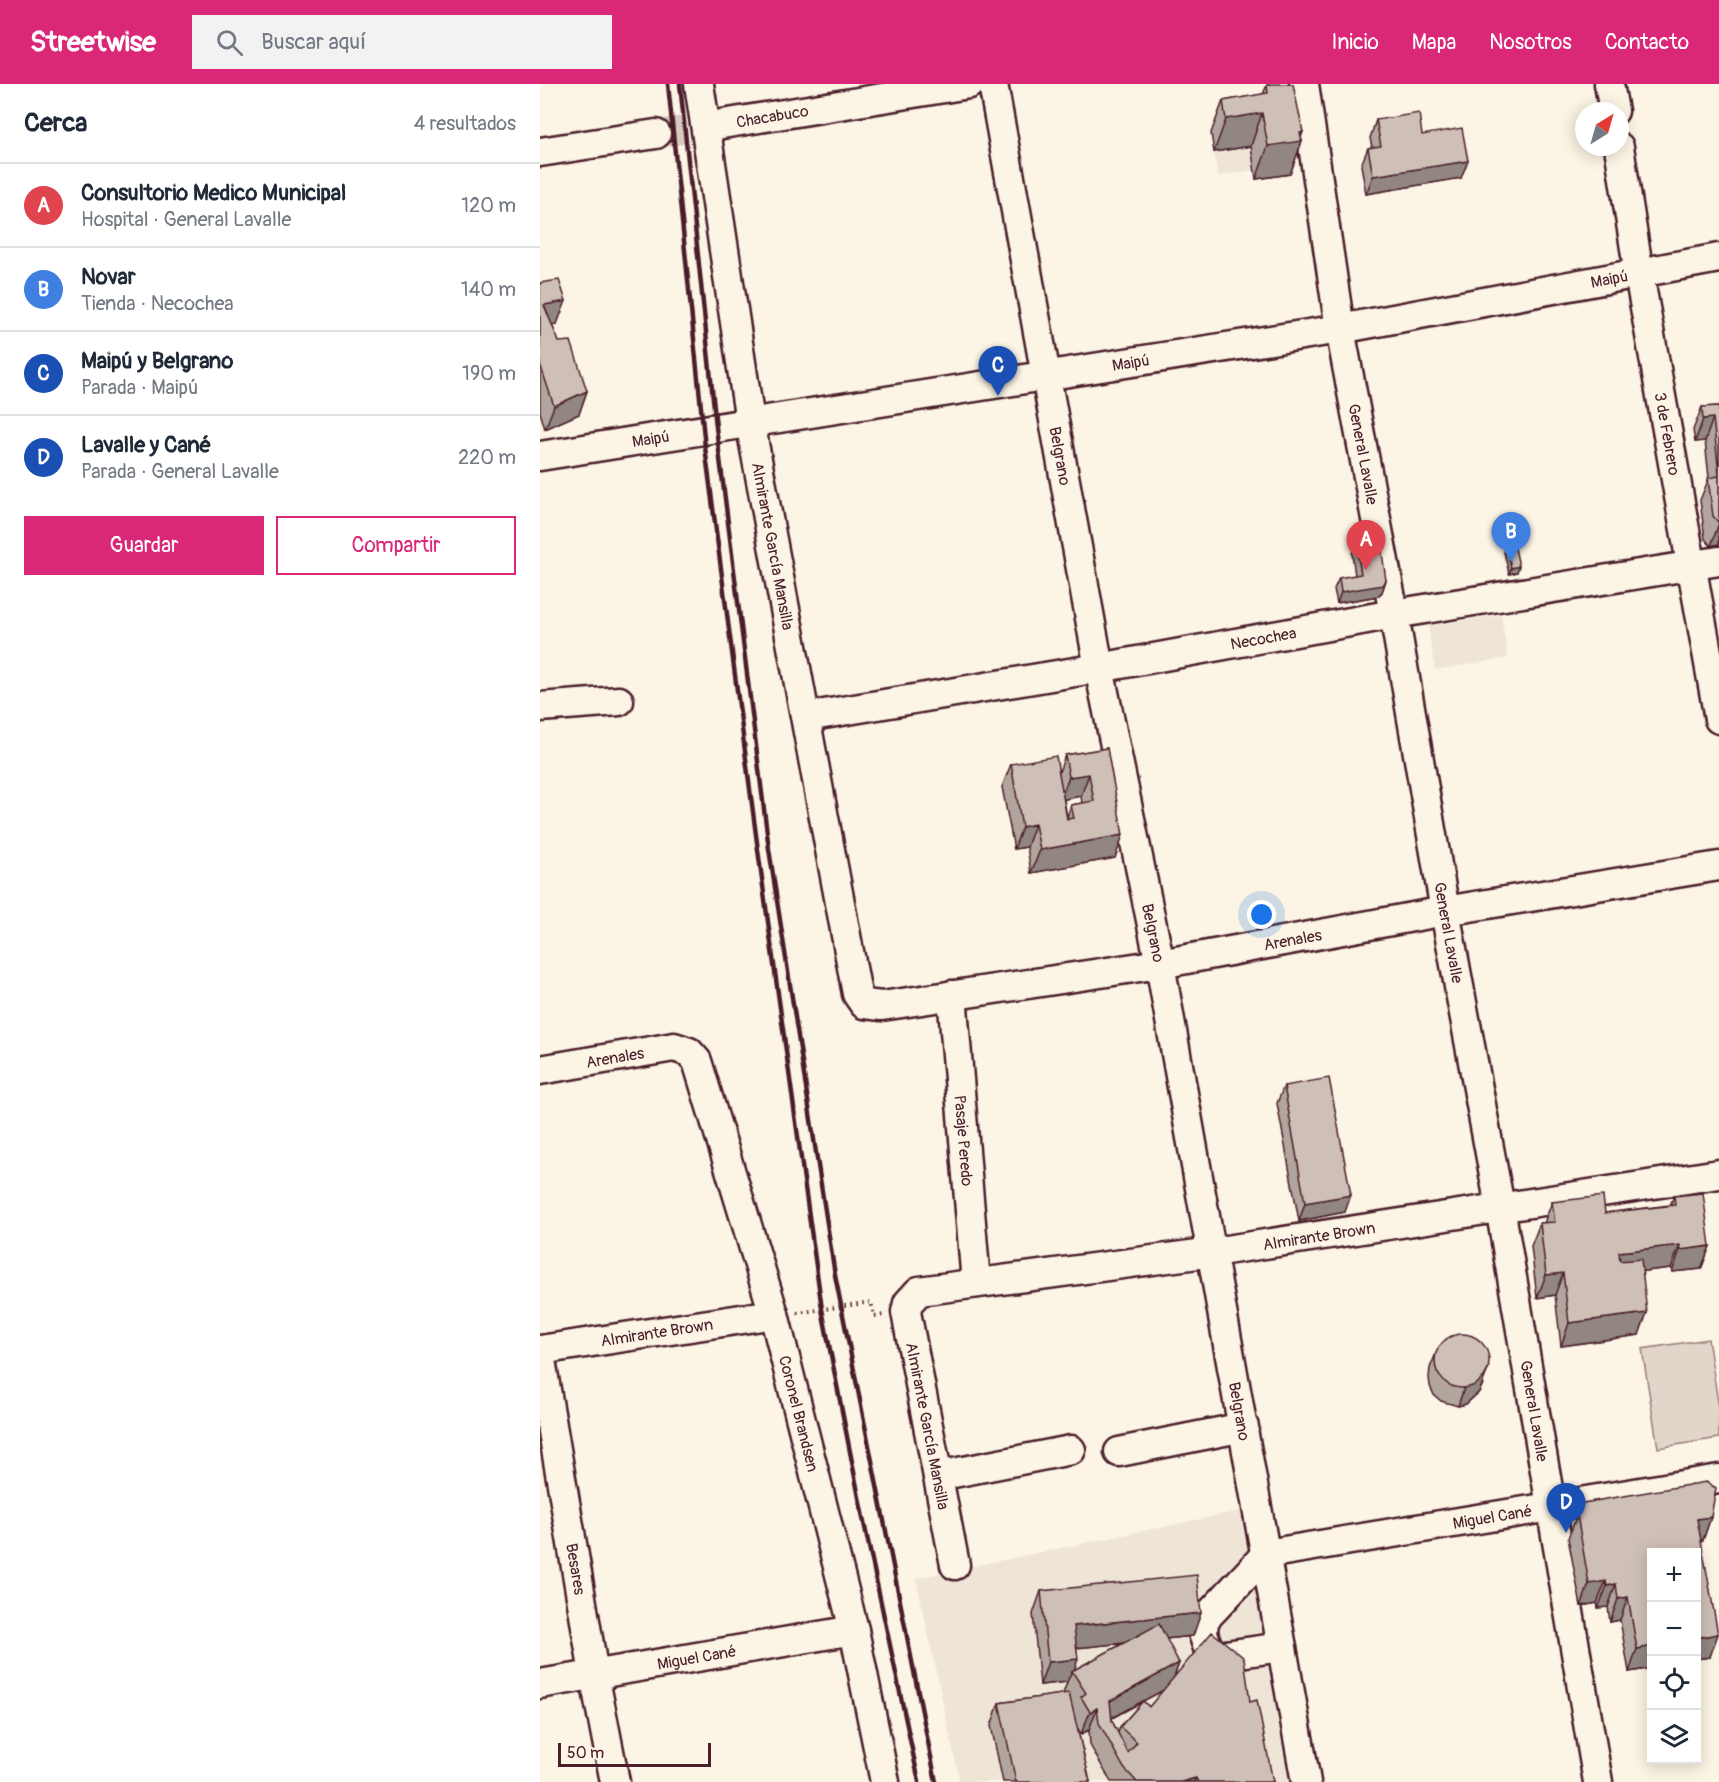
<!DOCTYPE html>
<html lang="es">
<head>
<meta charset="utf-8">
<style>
  body { margin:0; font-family:Pangolin,sans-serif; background:#f2f2f3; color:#1f2937 }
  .controls { position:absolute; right:18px; bottom:18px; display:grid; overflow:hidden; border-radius:0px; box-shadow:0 3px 15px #0003 }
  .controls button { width:54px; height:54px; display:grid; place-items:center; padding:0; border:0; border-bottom:2px solid #e0e1e3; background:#fff; color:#1f2937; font:30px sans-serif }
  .compass { position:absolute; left:1035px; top:18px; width:54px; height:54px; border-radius:50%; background:#fff; box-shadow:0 3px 15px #0003; rotate:37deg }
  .scale { position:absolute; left:18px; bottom:15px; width:153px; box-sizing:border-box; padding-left:6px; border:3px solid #4a1f2b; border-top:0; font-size:16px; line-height:21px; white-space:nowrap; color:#4a1f2b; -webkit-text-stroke:4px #fcf5e5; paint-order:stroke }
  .you { position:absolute; left:722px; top:831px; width:21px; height:21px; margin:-15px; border:4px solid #fff; border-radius:50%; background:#1a73e8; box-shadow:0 0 0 9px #1a73e833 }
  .badge { display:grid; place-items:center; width:39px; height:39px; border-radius:50%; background:#db2777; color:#fff; font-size:20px; font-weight:700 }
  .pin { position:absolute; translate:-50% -50px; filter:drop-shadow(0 2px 3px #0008) }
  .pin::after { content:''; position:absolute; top:32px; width:21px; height:18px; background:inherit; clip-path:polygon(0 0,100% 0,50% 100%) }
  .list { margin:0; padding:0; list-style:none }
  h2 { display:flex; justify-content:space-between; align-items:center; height:78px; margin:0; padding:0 24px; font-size:26px }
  h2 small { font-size:20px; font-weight:400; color:#747a83 }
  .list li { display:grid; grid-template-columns:39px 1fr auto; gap:18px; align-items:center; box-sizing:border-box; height:84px; padding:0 24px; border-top:2px solid #e0e1e3 }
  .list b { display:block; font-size:22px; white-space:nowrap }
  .list p { margin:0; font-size:20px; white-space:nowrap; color:#747a83 }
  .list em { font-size:20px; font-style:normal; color:#747a83 }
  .actions { display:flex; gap:12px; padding:18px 24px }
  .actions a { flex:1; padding:14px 0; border:2px solid #db2777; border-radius:0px; text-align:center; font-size:21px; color:#db2777 }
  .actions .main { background:#db2777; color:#fff }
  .icon { flex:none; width:33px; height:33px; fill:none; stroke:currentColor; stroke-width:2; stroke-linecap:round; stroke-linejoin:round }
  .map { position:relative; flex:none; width:1179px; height:1698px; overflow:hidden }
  header { display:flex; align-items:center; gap:36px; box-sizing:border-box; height:84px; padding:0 30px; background:#db2777; color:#fff }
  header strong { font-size:28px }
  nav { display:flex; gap:33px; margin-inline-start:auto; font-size:21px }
  .search { width:420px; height:54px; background:#f2f2f3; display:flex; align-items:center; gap:15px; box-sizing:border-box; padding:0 21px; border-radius:0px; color:#747a83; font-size:22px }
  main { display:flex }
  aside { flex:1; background:#fff }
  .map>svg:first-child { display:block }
  .built { fill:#eee5d7 }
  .green { fill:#e2d5ca; stroke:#967a7a; stroke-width:1.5 }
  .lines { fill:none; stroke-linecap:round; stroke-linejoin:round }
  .minor-tunnel { stroke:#d8cac0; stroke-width:28; stroke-dasharray:28 14; stroke-linecap:butt }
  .minor-casing { stroke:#4a1f2b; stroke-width:33 }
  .path { stroke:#4a1f2b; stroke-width:4; stroke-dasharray:1.5 4.5; stroke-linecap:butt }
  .minor { stroke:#fcf5e5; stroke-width:28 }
  .rail { stroke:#4a1f2b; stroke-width:4.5 }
  .wall { fill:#b2a59d; stroke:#4a1f2b; stroke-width:1.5; fill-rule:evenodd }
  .shaded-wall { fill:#918680; stroke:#4a1f2b; stroke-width:1.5 }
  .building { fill:#cfc0b7; stroke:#4a1f2b; stroke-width:1.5 }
  .labels { text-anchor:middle; stroke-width:4.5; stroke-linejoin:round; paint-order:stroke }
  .street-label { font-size:16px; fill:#4a1f2b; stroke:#fcf5e5 }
</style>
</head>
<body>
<header>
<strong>Streetwise</strong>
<div class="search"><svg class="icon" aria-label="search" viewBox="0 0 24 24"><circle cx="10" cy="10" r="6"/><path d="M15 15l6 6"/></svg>Buscar aquí</div>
<nav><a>Inicio</a><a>Mapa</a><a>Nosotros</a><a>Contacto</a></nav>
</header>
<main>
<aside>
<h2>Cerca<small>4 resultados</small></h2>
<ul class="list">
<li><span class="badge" style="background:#e0444e">A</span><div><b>Consultorio Medico Municipal</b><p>Hospital · General Lavalle</p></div><em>120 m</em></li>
<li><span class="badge" style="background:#3f7fe0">B</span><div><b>Novar</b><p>Tienda · Necochea</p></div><em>140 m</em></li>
<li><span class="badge" style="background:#1a4fb4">C</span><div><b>Maipú y Belgrano</b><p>Parada · Maipú</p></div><em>190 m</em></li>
<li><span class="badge" style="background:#1a4fb4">D</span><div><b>Lavalle y Cané</b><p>Parada · General Lavalle</p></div><em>220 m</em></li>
</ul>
<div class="actions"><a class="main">Guardar</a><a>Compartir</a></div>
</aside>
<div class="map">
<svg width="1179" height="1698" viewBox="0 0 1179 1698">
  <rect width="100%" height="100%" fill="#fcf5e5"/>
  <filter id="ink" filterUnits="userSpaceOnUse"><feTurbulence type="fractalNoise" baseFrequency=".0167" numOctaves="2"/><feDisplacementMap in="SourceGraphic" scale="12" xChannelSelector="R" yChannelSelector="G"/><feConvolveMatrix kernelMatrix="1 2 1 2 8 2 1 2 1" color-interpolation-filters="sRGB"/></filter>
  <g filter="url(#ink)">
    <!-- built -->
    <path class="built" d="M 743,29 L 753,89 L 716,95 L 715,86 L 678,92 L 671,49 Z
      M 961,531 L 968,574 L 895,586 L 888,542 Z
      M 709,1425 L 759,1698 L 420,1698 L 376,1494 Z"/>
    <!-- green -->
    <path class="green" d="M 1168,1255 L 1179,1324 L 1179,1354 L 1118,1364 L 1102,1265 Z"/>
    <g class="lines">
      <!-- minor-tunnel -->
      <path class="minor-tunnel" d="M 116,50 L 176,41"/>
      <defs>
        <g id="minor">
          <path id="s1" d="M 159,0 L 210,338 L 317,910 L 324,920 L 342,922 L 620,880 L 905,827 L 1179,782"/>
          <path id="s2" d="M 453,0 L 559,584 L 620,880 L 766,1698"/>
          <path id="s3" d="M 764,0 L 800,245 L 854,530 L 905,827 L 960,1123 L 1058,1698"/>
          <path d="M 1069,0 L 1074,27"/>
          <path id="s4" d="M 176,41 L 429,0"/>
          <path id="s5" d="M 1079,63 L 1099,190 L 1179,635"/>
          <path d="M 0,68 L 116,50"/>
          <path id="s6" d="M 0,372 L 800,245 L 1179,174"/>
          <path d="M 0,623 L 79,617"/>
          <path id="s7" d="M 266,633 L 559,584 L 854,530 L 1179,477"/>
          <path id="s8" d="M 412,911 L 436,1199"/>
          <path id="s9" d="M 0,986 L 134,963 L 149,968 L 157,977 L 234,1230 L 314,1546 L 345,1698"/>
          <path id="s10" d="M 0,1266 L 234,1230"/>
          <path id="s11" d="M 0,1270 L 54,1590 L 75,1698"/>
          <path d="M 579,1368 L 704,1343"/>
          <path d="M 398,1392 L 531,1366"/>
          <path id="s12" d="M 415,1481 L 366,1228 L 368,1219 L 379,1207 L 673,1168 L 1179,1090"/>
          <path id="s13" d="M 742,1563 L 671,1573 L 663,1549 L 664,1536 L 726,1470 L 1179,1395"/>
          <path id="s14" d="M 0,1600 L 314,1546"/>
        </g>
      </defs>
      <!-- minor casing -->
      <use href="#minor" class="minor-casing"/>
      <!-- path -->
      <path class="path" d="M 257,1229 L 331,1218 L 334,1232 L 345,1231"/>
      <!-- minor -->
      <use href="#minor" class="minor"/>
      <!-- rail -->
      <path class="rail" d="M 128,0 L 165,363 L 218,766 L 282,1225 L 323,1434 L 379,1698
        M 140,0 L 176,343 L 229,765 L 295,1191 L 396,1698"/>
    </g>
    <!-- wall -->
    <path class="wall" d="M 727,1 L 761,54 L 762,57 L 750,90 L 716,95 L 711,62 L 674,68 L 671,49 L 683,17 L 723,10 Z
      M 836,36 L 882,51 L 921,94 L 826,110 L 821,81 L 828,64 L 832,63 L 830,54 Z
      M 0,199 L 17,240 L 12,241 L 19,258 L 47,307 L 39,330 L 5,345 L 0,328 Z
      M 1179,322 L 1179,460 L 1171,462 L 1165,455 L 1160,416 L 1169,394 L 1165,357 L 1155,358 L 1153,346 L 1162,323 Z
      M 816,458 L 846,496 L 842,508 L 838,512 L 797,519 L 794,505 L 799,494 L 815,491 L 812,470 Z
      M 966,462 L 977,488 L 969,490 L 964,468 Z
      M 567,664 L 575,774 L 491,789 L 487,763 L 474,765 L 462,703 L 471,680 L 519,688 L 525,671 ZM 541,712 L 542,719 L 531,721 L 527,733 L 524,715 Z
      M 744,1002 L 805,1128 L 759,1137 L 737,1019 Z
      M 1134,1112 L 1170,1162 L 1161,1185 L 1132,1188 L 1131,1184 L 1102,1187 L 1099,1251 L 1021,1262 L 1015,1211 L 997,1214 L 991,1162 L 1000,1139 L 1004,1139 L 1012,1118 L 1065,1129 L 1130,1121 Z
      M 897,1267 L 943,1300 L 939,1308 L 926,1320 L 918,1322 L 901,1317 L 894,1311 L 890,1302 L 889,1293 L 890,1284 Z
      M 1037,1431 L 1171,1433 L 1163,1456 L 1161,1456 L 1170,1573 L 1156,1575 L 1156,1468 L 1112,1584 L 1089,1588 L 1080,1536 L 1070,1538 L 1068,1523 L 1058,1524 L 1057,1519 L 1041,1522 L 1028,1454 Z
      M 501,1507 L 653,1552 L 626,1555 L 639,1579 L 633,1595 L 710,1618 L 733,1698 L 571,1698 L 550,1661 L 549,1646 L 541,1650 L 537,1643 L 550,1698 L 463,1698 L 451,1642 L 459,1619 L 523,1610 L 527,1598 L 500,1601 L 493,1530 ZM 584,1559 L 534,1586 L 537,1564 ZM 624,1606 L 609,1623 L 603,1617 L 618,1609 ZM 602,1618 L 580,1643 L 578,1649 L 572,1637 L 572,1634 Z"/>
    <!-- shaded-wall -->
    <path class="shaded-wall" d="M 722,29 L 711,62 L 674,68 L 686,35 Z
      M 763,48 L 760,57 L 762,57 L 750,90 L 716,95 L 728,62 Z
      M 928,77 L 921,94 L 826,110 L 833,92 Z
      M 26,217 L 17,240 L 0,243 L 4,221 Z
      M 47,307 L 39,330 L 5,345 L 14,322 Z
      M 1173,334 L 1165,357 L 1155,358 L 1163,335 Z
      M 1179,439 L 1179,460 L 1171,462 Z
      M 979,482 L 977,488 L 969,490 L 971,484 Z
      M 846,496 L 842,508 L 838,512 L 797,519 L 801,508 Z
      M 549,690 L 541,712 L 520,716 L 529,693 Z
      M 495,740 L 487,763 L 474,765 L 482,743 Z
      M 583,751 L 575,774 L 491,789 L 500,766 Z
      M 811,1111 L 805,1128 L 759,1137 L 765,1119 Z
      M 1140,1161 L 1131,1184 L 1071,1191 L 1079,1168 Z
      M 1170,1162 L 1161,1185 L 1132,1188 L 1140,1166 Z
      M 1023,1189 L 1015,1211 L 997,1214 L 1006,1191 Z
      M 1107,1229 L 1099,1251 L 1021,1262 L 1029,1239 Z
      M 949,1283 L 939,1308 L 926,1320 L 918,1322 L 924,1304 Z
      M 1171,1433 L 1163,1456 L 1149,1458 L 1157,1435 Z
      M 1066,1497 L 1057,1519 L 1041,1522 L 1049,1500 Z
      M 1076,1500 L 1068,1523 L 1058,1524 L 1067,1502 Z
      M 1088,1513 L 1080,1536 L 1070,1538 L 1078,1515 Z
      M 661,1529 L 653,1552 L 526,1565 L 534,1542 Z
      M 1178,1550 L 1170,1573 L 1156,1575 L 1156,1554 Z
      M 1112,1562 L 1112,1584 L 1089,1588 L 1097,1565 Z
      M 538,1575 L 533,1589 L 532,1587 L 527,1598 L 500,1601 L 508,1578 Z
      M 639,1579 L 631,1602 L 562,1639 L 570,1617 Z
      M 557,1624 L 549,1646 L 541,1650 L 550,1628 Z
      M 656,1694 L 654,1698 L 641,1698 Z"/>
    <!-- building -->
    <path class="building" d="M 732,0 L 753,0 L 763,48 L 760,49 L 762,57 L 728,62 L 722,29 L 686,35 L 683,17 L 728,9 L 727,1 Z
      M 879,29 L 882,51 L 922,44 L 928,77 L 833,92 L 828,64 L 841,62 L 836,36 Z
      M 19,196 L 26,217 L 4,221 L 19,258 L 31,257 L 47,307 L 14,322 L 0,280 L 0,199 Z
      M 1179,322 L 1179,390 L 1173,334 L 1163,335 L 1162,323 Z
      M 1179,392 L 1179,439 L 1173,432 L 1168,394 Z
      M 840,455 L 846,496 L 843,501 L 801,508 L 799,494 L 821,490 L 816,458 Z
      M 974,460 L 979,482 L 971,484 L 966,462 Z
      M 567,664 L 583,751 L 500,766 L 495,740 L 482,743 L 471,680 L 516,672 L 527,735 L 534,734 L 531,721 L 554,717 L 549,690 L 529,693 L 525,671 Z
      M 789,994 L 811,1111 L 765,1119 L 744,1002 Z
      M 1163,1109 L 1170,1162 L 1140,1166 L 1140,1161 L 1079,1168 L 1080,1177 L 1101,1175 L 1107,1229 L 1029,1239 L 1023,1189 L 1006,1191 L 1000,1139 L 1015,1138 L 1012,1118 L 1063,1112 L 1065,1129 L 1135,1121 L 1134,1112 Z
      M895 1277a27 27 0 1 1 54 0a27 27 0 1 1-54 0Z
      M 1166,1398 L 1176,1404 L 1171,1433 L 1157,1435 L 1178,1550 L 1156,1554 L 1156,1468 L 1112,1468 L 1112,1562 L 1097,1565 L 1088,1513 L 1078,1515 L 1076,1500 L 1067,1502 L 1066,1497 L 1049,1500 L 1037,1431 L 1043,1419 Z
      M 657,1491 L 661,1529 L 534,1542 L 538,1575 L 508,1578 L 501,1507 Z
      M 619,1540 L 639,1579 L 570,1617 L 572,1637 L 588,1669 L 597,1658 L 580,1643 L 603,1617 L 609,1623 L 672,1548 L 704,1574 L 710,1618 L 717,1616 L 733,1698 L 658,1698 L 656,1694 L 641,1698 L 597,1698 L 584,1684 L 559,1639 L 557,1624 L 550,1628 L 541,1613 L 546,1609 L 532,1587 Z
      M 529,1609 L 550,1698 L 476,1698 L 459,1619 Z"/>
  </g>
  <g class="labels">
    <!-- street labels -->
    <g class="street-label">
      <text dy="6" stroke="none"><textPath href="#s4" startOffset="57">Chacabuco</textPath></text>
      <text dy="6" stroke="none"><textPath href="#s6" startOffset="1084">Maipú</textPath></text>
      <text dy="6" stroke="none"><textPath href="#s6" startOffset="598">Maipú</textPath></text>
      <text dy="6" stroke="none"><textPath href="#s5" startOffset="291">3 de Febrero</textPath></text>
      <text dy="6" stroke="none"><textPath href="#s6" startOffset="112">Maipú</textPath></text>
      <text dy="6" stroke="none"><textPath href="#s2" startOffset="378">Belgrano</textPath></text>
      <text dy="6" stroke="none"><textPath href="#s3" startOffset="375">General Lavalle</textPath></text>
      <text dy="6" stroke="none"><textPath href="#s1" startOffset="468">Almirante García Mansilla</textPath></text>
      <text dy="6" stroke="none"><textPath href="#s7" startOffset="464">Necochea</textPath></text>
      <text dy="6" stroke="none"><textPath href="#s2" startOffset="864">Belgrano</textPath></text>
      <text dy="6" stroke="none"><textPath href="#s3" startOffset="861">General Lavalle</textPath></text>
      <text dy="6" stroke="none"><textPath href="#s1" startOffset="1370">Arenales</textPath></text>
      <text dy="6" stroke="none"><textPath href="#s9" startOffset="76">Arenales</textPath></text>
      <text dy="6" stroke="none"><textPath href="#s8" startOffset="146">Pasaje Peredo</textPath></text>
      <text dy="6" stroke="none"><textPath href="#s12" startOffset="687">Almirante Brown</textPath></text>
      <text dy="6" stroke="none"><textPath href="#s10" startOffset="118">Almirante Brown</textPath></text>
      <text dy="6" stroke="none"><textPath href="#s2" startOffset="1350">Belgrano</textPath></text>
      <text dy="6" stroke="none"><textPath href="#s3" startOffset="1347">General Lavalle</textPath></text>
      <text dy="6" stroke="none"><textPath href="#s9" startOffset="531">Coronel Brandsen</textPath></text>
      <text transform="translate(388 1342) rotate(79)" y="6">Almirante García Mansilla</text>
      <text dy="6" stroke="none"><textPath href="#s13" startOffset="430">Miguel Cané</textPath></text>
      <text dy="6" stroke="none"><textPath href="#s11" startOffset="218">Besares</textPath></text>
      <text dy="6" stroke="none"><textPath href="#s14" startOffset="159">Miguel Cané</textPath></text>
    </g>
  </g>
</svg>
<div class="controls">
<button>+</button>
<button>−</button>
<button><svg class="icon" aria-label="locate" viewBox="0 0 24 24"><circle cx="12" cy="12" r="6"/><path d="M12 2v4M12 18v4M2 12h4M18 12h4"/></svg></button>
<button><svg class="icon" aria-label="layers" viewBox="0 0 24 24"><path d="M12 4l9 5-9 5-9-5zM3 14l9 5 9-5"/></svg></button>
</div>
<svg class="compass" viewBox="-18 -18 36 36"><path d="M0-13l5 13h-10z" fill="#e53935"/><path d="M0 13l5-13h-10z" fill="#747a83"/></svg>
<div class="scale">50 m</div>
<div class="you"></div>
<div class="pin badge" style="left:826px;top:486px;background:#e0444e">A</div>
<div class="pin badge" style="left:971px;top:478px;background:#3f7fe0">B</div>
<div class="pin badge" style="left:458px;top:312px;background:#1a4fb4">C</div>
<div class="pin badge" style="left:1026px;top:1449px;background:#1a4fb4">D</div>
</div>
</main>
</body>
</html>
